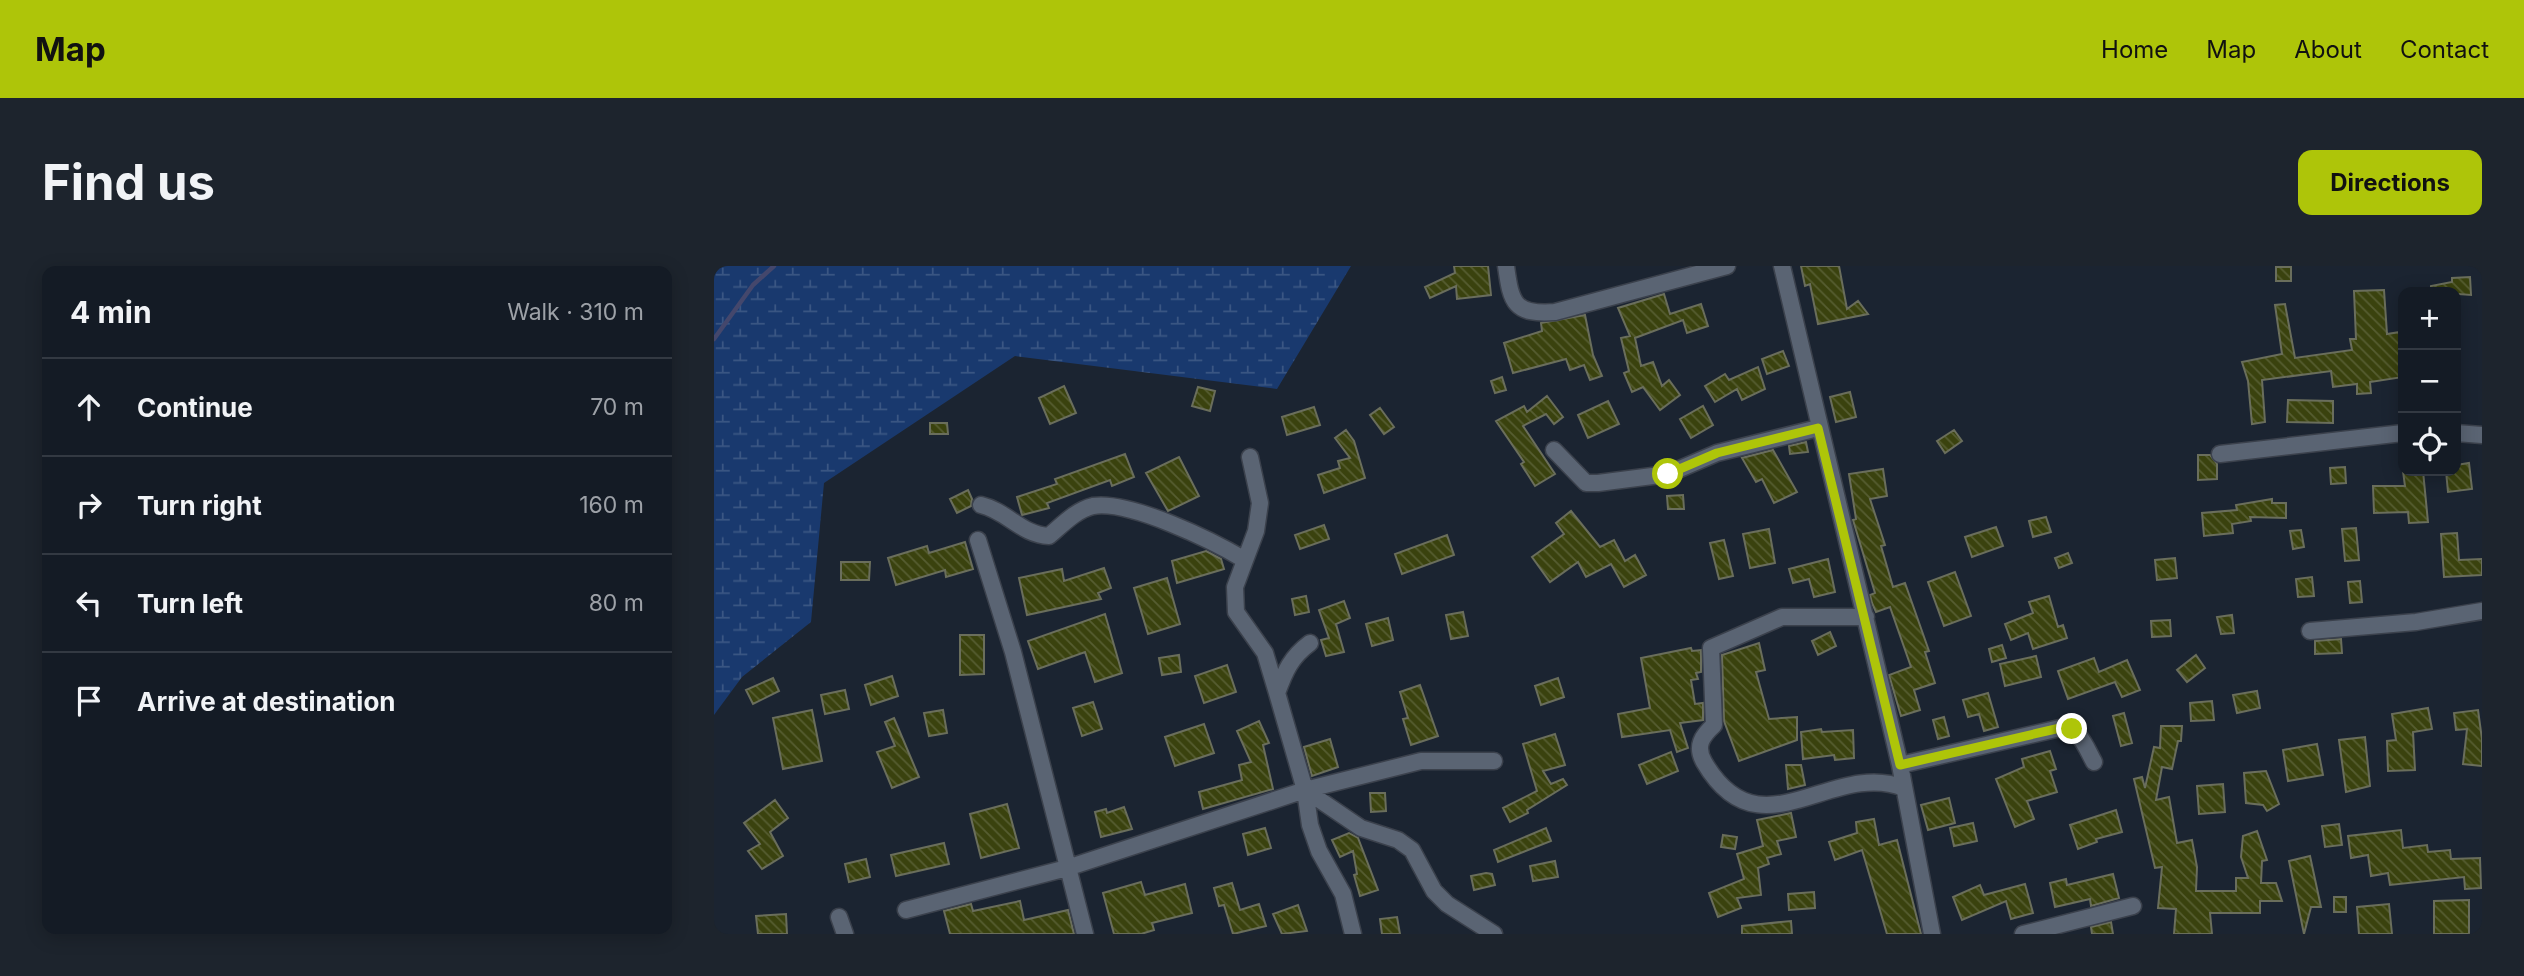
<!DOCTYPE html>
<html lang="en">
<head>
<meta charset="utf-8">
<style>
  body { margin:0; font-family:Inter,sans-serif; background:#1d242d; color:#f1f3f6 }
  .controls { position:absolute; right:21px; top:21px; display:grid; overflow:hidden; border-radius:14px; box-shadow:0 4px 18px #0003 }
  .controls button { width:63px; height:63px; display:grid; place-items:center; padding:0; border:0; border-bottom:2px solid #333942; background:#141b25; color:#f1f3f6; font:35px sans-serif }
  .stop { position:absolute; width:21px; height:21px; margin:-16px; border:5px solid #aec509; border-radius:50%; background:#fff }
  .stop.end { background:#aec509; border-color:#fff; box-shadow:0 2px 7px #0008 }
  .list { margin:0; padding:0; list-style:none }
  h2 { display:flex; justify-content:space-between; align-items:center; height:91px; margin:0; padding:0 28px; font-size:30px }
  h2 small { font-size:23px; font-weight:400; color:#9da1a7 }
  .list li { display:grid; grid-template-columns:46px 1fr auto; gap:21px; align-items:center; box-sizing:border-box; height:98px; padding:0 28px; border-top:2px solid #333942 }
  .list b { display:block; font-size:26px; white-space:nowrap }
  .list em { font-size:23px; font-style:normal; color:#9da1a7 }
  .icon { flex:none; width:38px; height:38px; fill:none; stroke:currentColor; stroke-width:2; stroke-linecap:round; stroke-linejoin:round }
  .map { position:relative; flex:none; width:1768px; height:668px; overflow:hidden; border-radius:14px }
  header { display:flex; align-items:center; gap:42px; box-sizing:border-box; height:98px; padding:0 35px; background:#aec509; color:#111 }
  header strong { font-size:33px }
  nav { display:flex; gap:38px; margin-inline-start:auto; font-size:24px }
  .intro { display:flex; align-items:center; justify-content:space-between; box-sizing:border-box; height:168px; padding:0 42px }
  h1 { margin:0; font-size:49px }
  .button { padding:18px 32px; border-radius:14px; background:#aec509; color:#111; font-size:24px; font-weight:700 }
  main { display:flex; gap:42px; padding:0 42px }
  aside { flex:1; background:#141b25; border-radius:14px; box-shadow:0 4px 18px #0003 }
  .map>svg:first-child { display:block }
  .wetland { fill:url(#wetland-marsh) }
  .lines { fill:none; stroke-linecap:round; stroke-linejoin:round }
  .stream { stroke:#44476c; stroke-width:4.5 }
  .building { fill:url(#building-back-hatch); stroke:#6a6e5c; stroke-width:2 }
  .minor-casing { stroke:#3b414c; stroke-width:19 }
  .minor { stroke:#5a6473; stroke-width:16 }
  .route { stroke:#aec509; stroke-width:9 }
</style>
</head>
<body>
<header>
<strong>Map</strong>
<nav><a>Home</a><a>Map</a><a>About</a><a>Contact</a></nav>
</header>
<div class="intro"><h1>Find us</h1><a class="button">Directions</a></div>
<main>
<aside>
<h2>4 min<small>Walk · 310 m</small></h2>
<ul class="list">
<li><svg class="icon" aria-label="ahead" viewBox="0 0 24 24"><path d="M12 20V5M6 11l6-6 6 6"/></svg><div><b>Continue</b></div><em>70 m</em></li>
<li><svg class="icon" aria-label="right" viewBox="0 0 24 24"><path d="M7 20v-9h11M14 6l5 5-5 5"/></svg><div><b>Turn right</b></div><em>160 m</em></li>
<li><svg class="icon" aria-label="left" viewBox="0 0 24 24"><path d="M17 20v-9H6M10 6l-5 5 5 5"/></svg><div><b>Turn left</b></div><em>80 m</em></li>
<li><svg class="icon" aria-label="arrive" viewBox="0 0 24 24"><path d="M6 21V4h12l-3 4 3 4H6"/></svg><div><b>Arrive at destination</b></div></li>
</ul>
</aside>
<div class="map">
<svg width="1768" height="668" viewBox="0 0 1768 668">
  <defs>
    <pattern id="wetland-marsh" width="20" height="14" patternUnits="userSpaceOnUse" patternTransform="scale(1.75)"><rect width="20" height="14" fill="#19396e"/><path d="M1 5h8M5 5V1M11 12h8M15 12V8" fill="none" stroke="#3a5683"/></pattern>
    <pattern id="building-back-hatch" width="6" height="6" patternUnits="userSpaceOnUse" patternTransform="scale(1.75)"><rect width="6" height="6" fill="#3a420e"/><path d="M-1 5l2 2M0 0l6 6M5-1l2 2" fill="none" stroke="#565d31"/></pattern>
  </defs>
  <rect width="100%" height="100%" fill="#1b2431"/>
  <!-- wetland -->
  <path class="wetland" d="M 0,0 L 637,0 L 563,123 L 301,90 L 110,217 L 97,356 L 28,411 L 0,449 Z"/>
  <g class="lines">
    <!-- stream -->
    <path class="stream" d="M 0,73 L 39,19 L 60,0"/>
  </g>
  <!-- building -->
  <path class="building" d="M 740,0 L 774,0 L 777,29 L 743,33 L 742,20 L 716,32 L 711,21 L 741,7 Z
    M 1087,0 L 1125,0 L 1133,43 L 1144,35 L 1154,48 L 1104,58 L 1096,18 L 1091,20 Z
    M 1562,1 L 1577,1 L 1577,15 L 1562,15 Z
    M 1756,11 L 1757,29 L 1717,26 L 1717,20 L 1738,16 L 1738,12 Z
    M 1670,24 L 1673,68 L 1686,66 L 1689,111 L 1656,116 L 1657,127 L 1643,128 L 1643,118 L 1619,121 L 1617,105 L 1548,114 L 1551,156 L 1538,158 L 1534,115 L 1528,96 L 1568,88 L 1561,39 L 1571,38 L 1581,92 L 1638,84 L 1636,73 L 1642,73 L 1640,25 Z
    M 950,28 L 956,48 L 987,38 L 994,60 L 973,67 L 969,54 L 921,72 L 927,100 L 939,96 L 948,120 L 955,114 L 966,129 L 946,144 L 929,121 L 918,126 L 910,107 L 915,105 L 907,72 L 916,70 L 904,42 Z
    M 871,49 L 879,89 L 888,110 L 876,114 L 870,99 L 856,104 L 852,93 L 799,107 L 790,77 L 828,65 L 827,57 Z
    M 1069,85 L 1075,100 L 1053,108 L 1048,93 Z
    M 1044,101 L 1051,123 L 1028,134 L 1023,123 L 1001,136 L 991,120 L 1011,108 L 1015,114 Z
    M 788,111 L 792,124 L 781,127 L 777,115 Z
    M 350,120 L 362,147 L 336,158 L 325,132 Z
    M 484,121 L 501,125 L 496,145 L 478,140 Z
    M 1136,126 L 1142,151 L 1122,156 L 1116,131 Z
    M 833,130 L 849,151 L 840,158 L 832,148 L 809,160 L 841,208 L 821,220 L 807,198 L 810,196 L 782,155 L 810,140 L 813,146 Z
    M 1574,134 L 1619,135 L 1619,157 L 1573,156 Z
    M 894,135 L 905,158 L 874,172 L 864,149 Z
    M 989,140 L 999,159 L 977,172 L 966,153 Z
    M 600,141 L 606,159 L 573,169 L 568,151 Z
    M 666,142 L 680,161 L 670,168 L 656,149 Z
    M 216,157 L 233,157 L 234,168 L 216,168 Z
    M 632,164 L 640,175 L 651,212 L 610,227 L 604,209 L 626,202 L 624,195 L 636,192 L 621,172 Z
    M 1240,164 L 1248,175 L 1231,187 L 1223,175 Z
    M 1092,176 L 1094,186 L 1076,188 L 1075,180 Z
    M 1059,184 L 1083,226 L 1060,237 L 1048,213 L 1042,216 L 1028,192 Z
    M 411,188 L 420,211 L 398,220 L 396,214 L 333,237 L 335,242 L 308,249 L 303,231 L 343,218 L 341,213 Z
    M 1484,189 L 1496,189 L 1503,198 L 1503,213 L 1484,214 Z
    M 465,191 L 485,230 L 454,245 L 432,207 Z
    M 1755,197 L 1758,223 L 1734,226 L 1732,205 L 1742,205 L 1742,199 Z
    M 1631,201 L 1632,217 L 1617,218 L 1616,202 Z
    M 1169,203 L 1173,230 L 1156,233 L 1171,279 L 1167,280 L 1179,321 L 1191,317 L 1215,385 L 1211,386 L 1221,417 L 1200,424 L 1206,444 L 1187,450 L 1175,409 L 1197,401 L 1176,341 L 1162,346 L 1158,337 L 1156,329 L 1161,327 L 1139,254 L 1142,253 L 1135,208 Z
    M 1689,205 L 1709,205 L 1714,256 L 1695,257 L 1694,246 L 1660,247 L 1659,220 L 1691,220 Z
    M 254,224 L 258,233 L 257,240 L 243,247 L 236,233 Z
    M 969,229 L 970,243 L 954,243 L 953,230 Z
    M 1558,233 L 1558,237 L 1572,237 L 1572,252 L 1536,251 L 1537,255 L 1518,258 L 1519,267 L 1490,270 L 1488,247 L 1523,244 L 1522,239 Z
    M 857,245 L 886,281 L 900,274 L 911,295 L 921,289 L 932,309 L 910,321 L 897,298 L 872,311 L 864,296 L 836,316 L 818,291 L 850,268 L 842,257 Z
    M 1332,251 L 1337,266 L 1319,271 L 1315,255 Z
    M 610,259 L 615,273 L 586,283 L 581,269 Z
    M 1282,261 L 1289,280 L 1258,291 L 1251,271 Z
    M 1642,262 L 1645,294 L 1631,295 L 1628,263 Z
    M 1055,263 L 1061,297 L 1036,302 L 1029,268 Z
    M 1587,264 L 1590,281 L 1579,283 L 1576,265 Z
    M 1743,267 L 1745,294 L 1768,293 L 1768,309 L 1730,311 L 1727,268 Z
    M 733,269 L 740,289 L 688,308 L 681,288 Z
    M 1010,274 L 1019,310 L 1005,313 L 996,277 Z
    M 251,276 L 259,303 L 232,311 L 231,304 L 182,319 L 174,292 L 213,280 L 215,287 Z
    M 492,285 L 507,293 L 510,303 L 463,317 L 458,295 Z
    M 1354,287 L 1358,297 L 1345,302 L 1341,292 Z
    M 1461,292 L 1463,312 L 1443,314 L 1441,294 Z
    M 1114,293 L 1121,326 L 1100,331 L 1095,313 L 1079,317 L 1075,303 Z
    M 127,296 L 156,296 L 155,314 L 127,314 Z
    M 390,302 L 397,322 L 384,327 L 387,333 L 313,349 L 305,312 L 348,303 L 350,315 Z
    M 1241,306 L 1257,350 L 1230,360 L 1214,316 Z
    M 1598,311 L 1600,330 L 1584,331 L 1582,313 Z
    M 453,312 L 466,358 L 434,368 L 420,322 Z
    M 1646,315 L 1648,336 L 1636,337 L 1634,316 Z
    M 592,330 L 595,346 L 581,349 L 578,333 Z
    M 1335,330 L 1344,361 L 1349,359 L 1353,372 L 1319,383 L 1314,367 L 1297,374 L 1291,358 L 1319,347 L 1315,336 Z
    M 630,335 L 636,352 L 622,358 L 630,386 L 612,390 L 607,374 L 615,372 L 605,344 Z
    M 749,346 L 754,370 L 737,373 L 732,349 Z
    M 391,348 L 408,407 L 381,416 L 371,386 L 324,403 L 314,375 Z
    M 1518,349 L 1520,367 L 1507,368 L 1503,351 Z
    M 674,352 L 679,374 L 658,380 L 652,358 Z
    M 1456,354 L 1457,370 L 1438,371 L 1437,355 Z
    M 1116,366 L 1122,380 L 1104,389 L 1098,375 Z
    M 246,369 L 270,369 L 270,408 L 246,409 Z
    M 1627,373 L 1628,387 L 1601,388 L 1601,375 Z
    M 1045,377 L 1051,404 L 1042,406 L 1055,453 L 1083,451 L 1083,474 L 1025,495 L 1010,455 L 1008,389 Z
    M 1288,379 L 1292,392 L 1278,396 L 1275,383 Z
    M 977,382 L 978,385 L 987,384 L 987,406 L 982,407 L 984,413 L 977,414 L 981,438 L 989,437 L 989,454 L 966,457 L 974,482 L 963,486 L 956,464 L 908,471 L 904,448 L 936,442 L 927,392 Z
    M 465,389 L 467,406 L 448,409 L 445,392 Z
    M 1482,389 L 1491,402 L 1473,416 L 1463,404 Z
    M 1322,390 L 1327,411 L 1291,420 L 1286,398 Z
    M 1380,392 L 1385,406 L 1413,394 L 1426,424 L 1408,431 L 1401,416 L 1354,433 L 1344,405 Z
    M 513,399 L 522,426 L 490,437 L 481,410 Z
    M 178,410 L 184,430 L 157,439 L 151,419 Z
    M 59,412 L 65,425 L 39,438 L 32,424 Z
    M 844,412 L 850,431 L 827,439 L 821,420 Z
    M 706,419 L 724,470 L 697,479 L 689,453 L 694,452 L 686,426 Z
    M 131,424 L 135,443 L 111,448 L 107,429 Z
    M 1543,425 L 1546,442 L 1523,447 L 1519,429 Z
    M 1274,427 L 1284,461 L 1270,465 L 1265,448 L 1254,451 L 1249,434 Z
    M 1498,435 L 1500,454 L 1477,455 L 1476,437 Z
    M 379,436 L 388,463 L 368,470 L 359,442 Z
    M 1714,442 L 1718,463 L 1699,466 L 1701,504 L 1674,505 L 1673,475 L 1682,474 L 1678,448 Z
    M 98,444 L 108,495 L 69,503 L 59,452 Z
    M 229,444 L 233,467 L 215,470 L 210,447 Z
    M 1764,444 L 1768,473 L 1768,500 L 1749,498 L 1753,463 L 1742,464 L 1740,447 Z
    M 1410,447 L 1418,477 L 1407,480 L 1399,450 Z
    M 1230,451 L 1235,470 L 1224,473 L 1219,454 Z
    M 180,452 L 205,511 L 178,522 L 163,486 L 181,480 L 171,456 Z
    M 545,455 L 555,477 L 549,479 L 559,523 L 489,543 L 485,526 L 528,514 L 525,499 L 537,496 L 523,465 Z
    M 490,458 L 500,487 L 461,500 L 451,471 Z
    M 1447,460 L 1468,460 L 1467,475 L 1464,475 L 1458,503 L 1448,501 L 1442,534 L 1455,531 L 1463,577 L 1478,574 L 1483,601 L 1482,625 L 1522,625 L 1522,612 L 1534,612 L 1527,591 L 1529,570 L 1543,565 L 1553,594 L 1548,595 L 1547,617 L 1562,617 L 1568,635 L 1546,635 L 1546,647 L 1496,647 L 1498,668 L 1460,668 L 1462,643 L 1444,642 L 1448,601 L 1441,602 L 1420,513 L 1428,511 L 1431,522 L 1440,481 L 1446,482 Z
    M 1107,463 L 1108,466 L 1139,464 L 1140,492 L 1121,494 L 1120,489 L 1089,493 L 1087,466 Z
    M 841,468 L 851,499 L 829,505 L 837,518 L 849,513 L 853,519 L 813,544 L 814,547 L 796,556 L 789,542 L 823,525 L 809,478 Z
    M 1651,471 L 1656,520 L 1632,526 L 1625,474 Z
    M 616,473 L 624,501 L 598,510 L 590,481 Z
    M 1603,478 L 1609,509 L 1574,515 L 1569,484 Z
    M 1336,485 L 1342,503 L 1336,505 L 1343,526 L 1313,535 L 1320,553 L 1301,561 L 1282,513 L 1310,501 L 1308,493 Z
    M 957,486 L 964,505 L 933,518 L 925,499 Z
    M 1072,499 L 1087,499 L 1091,519 L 1074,523 Z
    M 1552,505 L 1565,538 L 1553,545 L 1549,539 L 1532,537 L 1530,507 Z
    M 1509,518 L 1511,546 L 1485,548 L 1483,520 Z
    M 656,527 L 671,527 L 672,545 L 657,546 Z
    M 1235,532 L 1241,557 L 1214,564 L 1207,539 Z
    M 61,534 L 74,552 L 56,566 L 69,590 L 48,603 L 34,585 L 46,578 L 30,557 Z
    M 293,538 L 305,582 L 267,592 L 256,548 Z
    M 410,541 L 418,563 L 387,571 L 381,546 L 392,543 L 393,547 Z
    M 1402,544 L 1408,566 L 1382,573 L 1383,576 L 1364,583 L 1356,559 Z
    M 1077,547 L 1082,571 L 1063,575 L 1067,588 L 1053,592 L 1055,598 L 1044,602 L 1047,629 L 1023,632 L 1027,642 L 1004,651 L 995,627 L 1030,613 L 1023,588 L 1049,580 L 1043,554 Z
    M 1160,553 L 1165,579 L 1183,574 L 1207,668 L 1173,668 L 1148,584 L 1121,594 L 1115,576 L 1143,567 L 1142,556 Z
    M 1259,557 L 1263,575 L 1240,580 L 1236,562 Z
    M 1625,558 L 1628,579 L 1611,581 L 1608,560 Z
    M 551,562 L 557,582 L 534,589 L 529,568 Z
    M 832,562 L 837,575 L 784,596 L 780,584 Z
    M 1687,564 L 1689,582 L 1713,579 L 1714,586 L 1736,584 L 1737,593 L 1766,592 L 1767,622 L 1751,623 L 1750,611 L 1676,619 L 1674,607 L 1657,610 L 1654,589 L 1637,592 L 1634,570 Z
    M 635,567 L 644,572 L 664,624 L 646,630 L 640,609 L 643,608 L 639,585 L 626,591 L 618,574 Z
    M 1009,569 L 1023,571 L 1021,583 L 1007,581 Z
    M 230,577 L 235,598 L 182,610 L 177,589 Z
    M 1596,590 L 1607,641 L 1597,641 L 1590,668 L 1575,595 Z
    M 152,593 L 156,611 L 135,616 L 131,598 Z
    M 841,595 L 844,611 L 819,615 L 816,600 Z
    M 772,607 L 778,608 L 781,619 L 760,624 L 757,610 Z
    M 1399,608 L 1405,632 L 1377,640 L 1376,633 L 1341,641 L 1336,617 L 1352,613 L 1353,619 Z
    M 427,616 L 431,629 L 471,618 L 478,647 L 438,657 L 440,664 L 427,668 L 400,668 L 389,627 Z
    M 518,617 L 526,644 L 545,638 L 552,660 L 519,668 L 510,639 L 505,640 L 500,622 Z
    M 1311,618 L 1319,647 L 1297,653 L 1292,635 L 1248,654 L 1239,631 L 1266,619 L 1270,629 Z
    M 1100,626 L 1101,642 L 1075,644 L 1074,628 Z
    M 1620,631 L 1632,631 L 1632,646 L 1620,646 Z
    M 1755,634 L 1755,668 L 1720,668 L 1720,635 Z
    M 306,635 L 310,654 L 354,644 L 360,668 L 236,668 L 230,645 L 257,638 L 259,645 Z
    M 1675,638 L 1678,668 L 1645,668 L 1643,641 Z
    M 584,639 L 593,665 L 568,668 L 559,648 Z
    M 72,648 L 73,668 L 44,668 L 42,650 Z
    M 683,651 L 686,668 L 668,668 L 666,653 Z
    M 1077,655 L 1078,668 L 1028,668 L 1028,660 Z
    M 1397,656 L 1399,668 L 1378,668 L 1377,661 Z"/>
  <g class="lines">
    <defs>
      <path id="minor" d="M 792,0 C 797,37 800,49 841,46 L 1013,0
        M 1068,0 L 1186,499 L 1218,668
        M 1742,167 L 1768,169
        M 840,184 L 872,217 L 884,217 L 954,208 L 1003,187 L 1104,162
        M 1506,188 L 1689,167
        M 536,191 L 546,237 L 542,265 L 521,321 L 522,346 L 551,387 L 563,427 C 571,405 577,391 596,377
        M 267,239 C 293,245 308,269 335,270 C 348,259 362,244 379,240 C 416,234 499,275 531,294
        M 264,274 L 299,386 L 371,668
        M 1152,351 L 1068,351 L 997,382 L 1000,459 C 988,470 981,480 990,496 C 1046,592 1117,493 1190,522
        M 1596,365 L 1702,356 L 1768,345
        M 563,427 L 591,524 L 596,559 L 605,585 L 629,628 L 639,668
        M 1186,499 L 1346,462 C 1367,463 1371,480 1380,496
        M 591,524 L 647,562 L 684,574 L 698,584 L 720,625 L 733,638 L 780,668
        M 192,644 L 353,602 L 591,524 L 707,495 L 780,495
        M 125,651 L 131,668
        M 1309,668 L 1419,640"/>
    </defs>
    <!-- minor casing -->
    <use href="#minor" class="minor-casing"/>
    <!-- minor -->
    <use href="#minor" class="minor"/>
  </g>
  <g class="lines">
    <!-- route -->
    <path class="route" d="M 954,208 L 1003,187 L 1104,162 L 1186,499 L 1346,462 L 1358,463"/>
  </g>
</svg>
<div class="controls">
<button>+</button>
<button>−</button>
<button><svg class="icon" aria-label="locate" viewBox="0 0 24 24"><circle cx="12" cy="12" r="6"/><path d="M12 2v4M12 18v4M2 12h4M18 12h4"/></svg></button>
</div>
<div class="stop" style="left:954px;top:208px"></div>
<div class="stop end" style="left:1358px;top:463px"></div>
</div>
</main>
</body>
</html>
